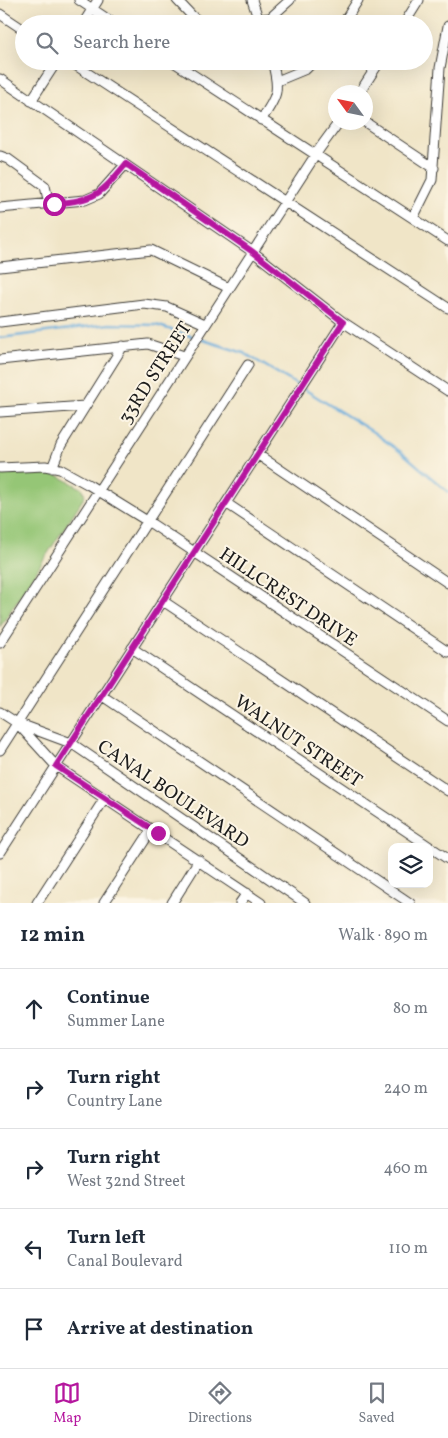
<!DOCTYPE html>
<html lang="en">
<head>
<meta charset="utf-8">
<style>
  body { margin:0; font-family:Vollkorn,serif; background:#f6f6f7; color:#1f2937 }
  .controls { position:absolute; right:15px; bottom:15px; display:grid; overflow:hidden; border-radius:10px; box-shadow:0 5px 20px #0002 }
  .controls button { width:45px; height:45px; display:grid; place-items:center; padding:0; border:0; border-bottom:1px solid #e0e1e3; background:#fff; color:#1f2937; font:25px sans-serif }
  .compass { position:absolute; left:328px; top:85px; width:45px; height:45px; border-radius:50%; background:#fff; box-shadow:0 5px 20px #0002; rotate:303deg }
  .stop { position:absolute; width:15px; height:15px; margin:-11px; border:4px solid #b5179e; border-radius:50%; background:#fff }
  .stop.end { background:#b5179e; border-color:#fff; box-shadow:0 1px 5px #0008 }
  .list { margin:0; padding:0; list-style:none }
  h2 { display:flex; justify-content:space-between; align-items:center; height:65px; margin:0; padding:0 20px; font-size:21px }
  h2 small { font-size:16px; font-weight:400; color:#747a83 }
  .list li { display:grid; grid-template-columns:32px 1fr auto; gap:15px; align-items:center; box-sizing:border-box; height:80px; padding:0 20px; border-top:1px solid #e0e1e3 }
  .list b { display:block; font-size:19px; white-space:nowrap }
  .list p { margin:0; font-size:16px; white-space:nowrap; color:#747a83 }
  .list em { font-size:16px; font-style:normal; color:#747a83 }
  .icon { flex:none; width:28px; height:28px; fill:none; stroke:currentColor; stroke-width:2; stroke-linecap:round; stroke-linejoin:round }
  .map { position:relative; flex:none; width:448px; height:903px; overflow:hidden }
  .search { position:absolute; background:#fff; box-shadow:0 5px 20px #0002; left:15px; right:15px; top:15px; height:55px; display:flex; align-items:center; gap:12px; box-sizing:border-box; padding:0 18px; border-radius:28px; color:#747a83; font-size:19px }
  .sheet { height:465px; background:#fff }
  nav { display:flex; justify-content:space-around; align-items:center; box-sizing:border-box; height:70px; border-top:1px solid #e0e1e3; background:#fff; font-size:14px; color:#747a83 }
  nav a { display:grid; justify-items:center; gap:2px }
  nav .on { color:#b5179e }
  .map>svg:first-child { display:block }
  .green { fill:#95c676; stroke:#587149 }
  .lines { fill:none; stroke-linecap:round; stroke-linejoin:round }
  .stream { stroke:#64a9da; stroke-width:2.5 }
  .minor-casing { stroke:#3c3a36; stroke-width:11 }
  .minor { stroke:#fff; stroke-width:9 }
  .route { stroke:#b5179e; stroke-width:6 }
  .labels { text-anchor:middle; stroke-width:4; stroke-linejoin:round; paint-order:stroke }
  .street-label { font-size:19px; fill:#1c1c1c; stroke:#fcf5e5 }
</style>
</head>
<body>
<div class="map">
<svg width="448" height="903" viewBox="0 0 448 903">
  <rect width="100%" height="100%" fill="#fcf5e5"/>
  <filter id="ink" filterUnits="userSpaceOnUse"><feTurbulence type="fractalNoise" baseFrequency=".02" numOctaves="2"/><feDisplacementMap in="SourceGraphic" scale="10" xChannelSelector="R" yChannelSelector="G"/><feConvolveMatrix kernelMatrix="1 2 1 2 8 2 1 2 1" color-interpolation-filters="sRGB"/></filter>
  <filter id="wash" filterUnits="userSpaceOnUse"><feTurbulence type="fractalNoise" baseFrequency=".0096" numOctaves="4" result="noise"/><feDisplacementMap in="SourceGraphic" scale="20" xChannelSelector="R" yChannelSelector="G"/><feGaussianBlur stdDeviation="1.12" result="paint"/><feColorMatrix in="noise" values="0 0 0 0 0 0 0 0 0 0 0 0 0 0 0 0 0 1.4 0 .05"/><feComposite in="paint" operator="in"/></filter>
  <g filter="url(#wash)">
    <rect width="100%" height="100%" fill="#f0e5c7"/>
    <!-- green -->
    <path class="green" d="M 51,472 L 83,489 L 85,496 L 0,627 L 0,473 Z"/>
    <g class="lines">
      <!-- stream -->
      <path class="stream" d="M 0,338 L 109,324 L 156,325 L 244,353 L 299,386
        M 304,389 L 373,432 L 405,455 L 448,492"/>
    </g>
  </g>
  <g filter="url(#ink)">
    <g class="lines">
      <defs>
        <path id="minor" d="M 79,0 L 115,24
          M 177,0 L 193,17 L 203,24
          M 252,0 L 260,24
          M 0,14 L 24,30
          M 258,19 L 270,18 L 290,0
          M 83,24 L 98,0
          M 343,24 L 358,0
          M 404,24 L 419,0
          M 69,61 L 448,308
          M 172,61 L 448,241
          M 0,79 L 253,252 L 343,322 L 448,391
          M 277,81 L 306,69 L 314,61
          M 360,92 L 380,61
          M 31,101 L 57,61
          M 261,120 C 278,96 280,90 272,61
          M 365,122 L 434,168
          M 0,156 L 8,159 L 45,186 L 49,204
          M 0,208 L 85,200 L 99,194 L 125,165
          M 413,218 L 432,180 L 440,68 L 448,26
          M 0,267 L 151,250 L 229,288
          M 0,322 L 144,304 L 167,307 L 205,324
          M 0,360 L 148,344 L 184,356
          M 0,412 L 85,406
          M 257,454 L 448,583
          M 0,468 L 45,466 L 60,469 L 89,485 L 152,524 L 448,721
          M 52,468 L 61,445 L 123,346
          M 226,503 L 448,652
          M 163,601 L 448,791
          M 0,643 L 320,148 L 339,122
          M 132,648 L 448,859
          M 101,695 L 410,903
          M 0,712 L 17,723 L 56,766 L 261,903
          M 17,723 L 71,743 L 305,903
          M 0,750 L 248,365
          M 0,853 L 343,322
          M 37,903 L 105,798
          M 104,903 L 152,829
          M 172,903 L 199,860
          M 240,903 L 247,893"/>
      </defs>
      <!-- minor casing -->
      <use href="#minor" class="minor-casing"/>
      <!-- minor -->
      <use href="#minor" class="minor"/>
    </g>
  </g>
  <g class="lines" filter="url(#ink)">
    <!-- route -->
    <path class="route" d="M 54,204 C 96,199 99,196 126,164 L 253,252 L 343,322 L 56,766 L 158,833"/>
  </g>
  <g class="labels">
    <!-- street labels -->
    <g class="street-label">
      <text transform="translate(154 372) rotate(-57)" y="7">33RD STREET</text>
      <text transform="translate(289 596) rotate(34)" y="7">HILLCREST DRIVE</text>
      <text transform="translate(299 740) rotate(34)" y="7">WALNUT STREET</text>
      <text transform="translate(174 793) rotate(34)" y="7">CANAL BOULEVARD</text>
    </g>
  </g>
</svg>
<div class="controls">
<button><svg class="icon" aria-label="layers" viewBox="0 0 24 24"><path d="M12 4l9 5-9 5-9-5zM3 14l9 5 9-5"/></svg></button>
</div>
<svg class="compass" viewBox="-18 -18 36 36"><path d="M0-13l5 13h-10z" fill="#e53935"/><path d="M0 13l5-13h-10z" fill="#747a83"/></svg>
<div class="stop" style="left:54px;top:204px"></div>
<div class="stop end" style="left:158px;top:833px"></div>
<div class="search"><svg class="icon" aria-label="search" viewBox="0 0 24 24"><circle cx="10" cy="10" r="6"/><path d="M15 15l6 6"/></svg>Search here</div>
</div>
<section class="sheet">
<h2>12 min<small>Walk · 890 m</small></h2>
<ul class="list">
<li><svg class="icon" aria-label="ahead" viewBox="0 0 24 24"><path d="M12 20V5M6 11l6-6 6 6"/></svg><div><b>Continue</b><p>Summer Lane</p></div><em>80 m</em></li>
<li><svg class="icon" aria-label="right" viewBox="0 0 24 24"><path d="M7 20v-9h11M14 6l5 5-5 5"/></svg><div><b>Turn right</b><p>Country Lane</p></div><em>240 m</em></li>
<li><svg class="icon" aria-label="right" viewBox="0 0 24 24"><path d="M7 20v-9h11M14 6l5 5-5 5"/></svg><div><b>Turn right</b><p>West 32nd Street</p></div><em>460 m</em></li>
<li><svg class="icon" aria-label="left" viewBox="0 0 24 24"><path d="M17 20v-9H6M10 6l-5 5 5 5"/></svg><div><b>Turn left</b><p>Canal Boulevard</p></div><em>110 m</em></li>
<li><svg class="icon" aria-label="arrive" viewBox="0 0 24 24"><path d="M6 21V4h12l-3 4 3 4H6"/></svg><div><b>Arrive at destination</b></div></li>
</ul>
</section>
<nav>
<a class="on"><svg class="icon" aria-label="map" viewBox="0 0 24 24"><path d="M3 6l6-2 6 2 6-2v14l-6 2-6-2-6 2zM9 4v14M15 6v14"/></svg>Map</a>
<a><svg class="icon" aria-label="directions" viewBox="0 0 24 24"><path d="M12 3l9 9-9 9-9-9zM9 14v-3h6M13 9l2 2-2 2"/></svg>Directions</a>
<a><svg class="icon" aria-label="saved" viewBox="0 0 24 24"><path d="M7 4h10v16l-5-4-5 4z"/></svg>Saved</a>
</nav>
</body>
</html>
